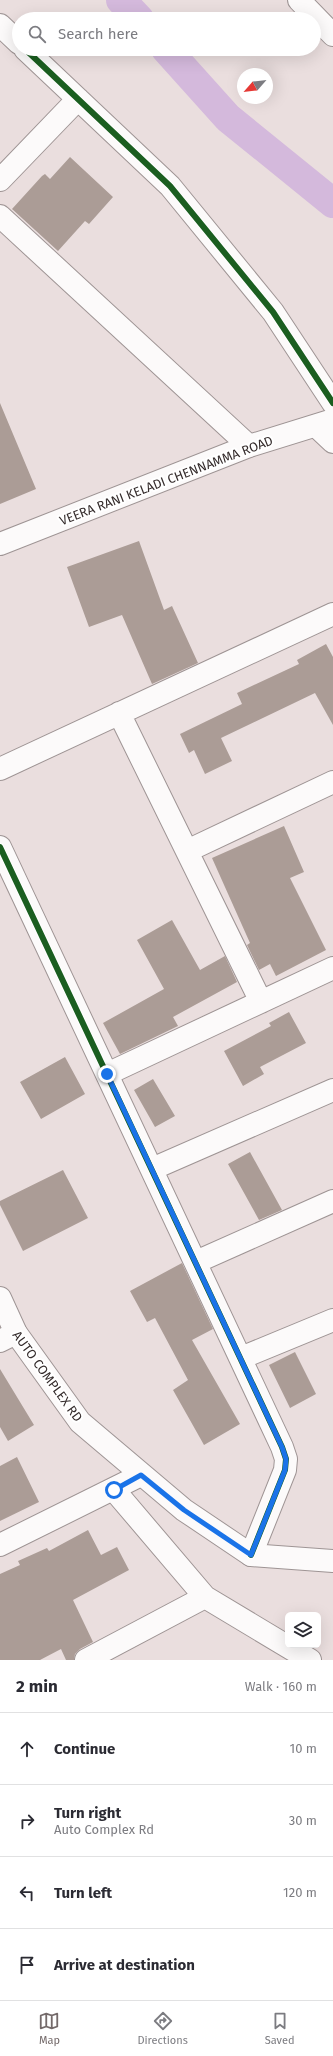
<!DOCTYPE html>
<html lang="en">
<head>
<meta charset="utf-8">
<style>
  body { margin:0; font-family:"Fira Sans",sans-serif; background:#f2f2f3; color:#2b2b33 }
  .controls { position:absolute; right:12px; bottom:12px; display:grid; overflow:hidden; border-radius:6px; box-shadow:0 4px 16px #0002 }
  .controls button { width:36px; height:36px; display:grid; place-items:center; padding:0; border:0; border-bottom:1px solid #e1e1e2; background:#fff; color:#2b2b33; font:20px sans-serif }
  .compass { position:absolute; left:237px; top:68px; width:36px; height:36px; border-radius:50%; background:#fff; box-shadow:0 4px 16px #0002; rotate:242deg }
  .stop { position:absolute; width:12px; height:12px; margin:-9px; border:3px solid #1a73e8; border-radius:50%; background:#fff }
  .stop.end { background:#1a73e8; border-color:#fff; box-shadow:0 1px 4px #0008 }
  .list { margin:0; padding:0; list-style:none }
  h2 { display:flex; justify-content:space-between; align-items:center; height:52px; margin:0; padding:0 16px; font-size:17px }
  h2 small { font-size:13px; font-weight:400; color:#7c7c81 }
  .list li { display:grid; grid-template-columns:26px 1fr auto; gap:12px; align-items:center; box-sizing:border-box; height:72px; padding:0 16px; border-top:1px solid #e1e1e2 }
  .list b { display:block; font-size:15px; white-space:nowrap }
  .list p { margin:0; font-size:13px; white-space:nowrap; color:#7c7c81 }
  .list em { font-size:13px; font-style:normal; color:#7c7c81 }
  .icon { flex:none; width:22px; height:22px; fill:none; stroke:currentColor; stroke-width:2; stroke-linecap:round; stroke-linejoin:round }
  .map { position:relative; flex:none; width:333px; height:1660px; overflow:hidden }
  .search { position:absolute; background:#fff; box-shadow:0 4px 16px #0002; left:12px; right:12px; top:12px; height:44px; display:flex; align-items:center; gap:10px; box-sizing:border-box; padding:0 14px; border-radius:22px; color:#7c7c81; font-size:15px }
  .sheet { height:340px; background:#fff }
  nav { display:flex; justify-content:space-around; align-items:center; box-sizing:border-box; height:56px; border-top:1px solid #e1e1e2; background:#fff; font-size:11px; color:#7c7c81 }
  nav a { display:grid; justify-items:center; gap:2px }
  nav .on { color:#746a6a }
  .map>svg:first-child { display:block }
  .lines { fill:none; stroke-linecap:round; stroke-linejoin:round }
  .canal { stroke:#d4b9dc; stroke-width:30 }
  .building { fill:#ab9c96 }
  .street-casing { stroke:#9e9494; stroke-width:24 }
  .secondary-casing { stroke:#9e9494; stroke-width:24 }
  .street { stroke:#fcfafa; stroke-width:22 }
  .secondary { stroke:#fcfafa; stroke-width:22 }
  .cycleway-casing { stroke:#fff; stroke-width:8 }
  .cycleway { stroke:#1b5e20; stroke-width:6 }
  .route { stroke:#1a73e8; stroke-width:5 }
  .labels { text-anchor:middle; stroke-width:4; stroke-linejoin:round; paint-order:stroke }
  .street-label { font-size:13px; fill:#342b2b; stroke:#fff }
</style>
</head>
<body>
<div class="map">
<svg width="333" height="1660" viewBox="0 0 333 1660">
  <rect width="100%" height="100%" fill="#eadede"/>
  <g class="lines">
    <!-- canal -->
    <path class="canal" d="M 121,0 L 139,19
      M 166,49 L 228,118 L 333,203"/>
  </g>
  <!-- building -->
  <path class="building" d="M 70,157 L 113,197 L 89,224 L 85,221 L 58,251 L 12,209 L 42,176 L 45,174 L 50,179 Z
    M 0,403 L 36,489 L 0,504 Z
    M 139,541 L 164,610 L 172,606 L 198,663 L 152,684 L 122,615 L 89,627 L 67,567 Z
    M 326,644 L 333,657 L 333,725 L 315,693 L 221,738 L 232,761 L 205,774 L 194,750 L 189,753 L 180,734 L 242,704 L 237,693 L 299,664 L 297,660 Z
    M 284,826 L 304,872 L 290,878 L 326,950 L 276,976 L 270,964 L 259,970 L 247,945 L 250,943 L 212,858 Z
    M 172,920 L 200,970 L 225,956 L 237,982 L 173,1017 L 178,1026 L 120,1054 L 103,1023 L 164,989 L 137,940 Z
    M 289,1012 L 306,1043 L 260,1067 L 264,1074 L 243,1086 L 224,1051 L 271,1026 L 269,1023 Z
    M 65,1057 L 85,1094 L 41,1119 L 20,1082 Z
    M 153,1079 L 175,1116 L 155,1127 L 134,1090 Z
    M 250,1152 L 282,1210 L 259,1220 L 228,1164 Z
    M 63,1170 L 88,1218 L 23,1251 L 0,1205 L 0,1201 Z
    M 182,1263 L 213,1329 L 192,1340 L 240,1424 L 204,1445 L 173,1390 L 188,1380 L 155,1318 L 147,1322 L 130,1291 Z
    M 295,1352 L 316,1394 L 290,1408 L 269,1365 Z
    M 0,1369 L 34,1425 L 8,1441 L 0,1427 Z
    M 17,1457 L 39,1502 L 0,1521 L 0,1466 Z
    M 88,1530 L 101,1555 L 117,1547 L 129,1570 L 73,1600 L 93,1642 L 80,1649 L 75,1654 L 74,1660 L 66,1660 L 61,1649 L 40,1660 L 0,1660 L 0,1574 L 20,1565 L 18,1561 L 47,1548 L 49,1551 Z"/>
  <g class="lines">
    <defs>
      <path id="street" d="M 299,0 L 333,35
        M 0,25 L 19,43
        M 25,49 L 170,186 L 273,312 L 333,403
        M 0,180 L 78,99
        M 0,216 L 249,446
        M 316,426 L 333,442
        M 119,713 L 261,1002
        M 0,769 L 333,614
        M 0,847 L 282,1447 L 286,1459 L 285,1470 L 251,1555
        M 187,851 L 333,782
        M 107,1074 L 333,968
        M 152,1169 L 333,1090
        M 196,1262 L 333,1201
        M 0,1341 L 16,1333
        M 241,1358 L 333,1320
        M 114,1490 L 205,1597 L 310,1660
        M 0,1545 L 141,1475
        M 86,1660 L 205,1597"/>
      <path id="secondary" d="M 0,544 L 249,446 L 333,420
        M 0,1298 L 16,1333 L 80,1422 L 184,1510 L 251,1555 L 333,1561"/>
    </defs>
    <!-- street casing -->
    <use href="#street" class="street-casing"/>
    <!-- secondary casing -->
    <use href="#secondary" class="secondary-casing"/>
    <!-- street -->
    <use href="#street" class="street"/>
    <!-- secondary -->
    <use href="#secondary" class="secondary"/>
    <defs>
      <path id="cycleway" d="M 25,49 L 170,186 L 273,312 L 333,403
        M 0,847 L 282,1447 L 286,1459 L 285,1470 L 251,1555"/>
    </defs>
    <!-- cycleway casing -->
    <use href="#cycleway" class="cycleway-casing"/>
    <!-- cycleway -->
    <use href="#cycleway" class="cycleway"/>
  </g>
  <g class="lines">
    <!-- route -->
    <path class="route" d="M 107,1074 L 282,1447 L 286,1459 L 285,1470 L 251,1555 L 184,1510 L 141,1475 L 114,1490"/>
  </g>
  <g class="labels">
    <!-- street labels -->
    <g class="street-label">
      <text transform="translate(166 480) rotate(-21)" y="5">VEERA RANI KELADI CHENNAMMA ROAD</text>
      <text transform="translate(48 1376) rotate(54)" y="5">AUTO COMPLEX RD</text>
    </g>
  </g>
</svg>
<div class="controls">
<button><svg class="icon" aria-label="layers" viewBox="0 0 24 24"><path d="M12 4l9 5-9 5-9-5zM3 14l9 5 9-5"/></svg></button>
</div>
<svg class="compass" viewBox="-18 -18 36 36"><path d="M0-13l5 13h-10z" fill="#e53935"/><path d="M0 13l5-13h-10z" fill="#7c7c81"/></svg>
<div class="stop" style="left:114px;top:1490px"></div>
<div class="stop end" style="left:107px;top:1074px"></div>
<div class="search"><svg class="icon" aria-label="search" viewBox="0 0 24 24"><circle cx="10" cy="10" r="6"/><path d="M15 15l6 6"/></svg>Search here</div>
</div>
<section class="sheet">
<h2>2 min<small>Walk · 160 m</small></h2>
<ul class="list">
<li><svg class="icon" aria-label="ahead" viewBox="0 0 24 24"><path d="M12 20V5M6 11l6-6 6 6"/></svg><div><b>Continue</b></div><em>10 m</em></li>
<li><svg class="icon" aria-label="right" viewBox="0 0 24 24"><path d="M7 20v-9h11M14 6l5 5-5 5"/></svg><div><b>Turn right</b><p>Auto Complex Rd</p></div><em>30 m</em></li>
<li><svg class="icon" aria-label="left" viewBox="0 0 24 24"><path d="M17 20v-9H6M10 6l-5 5 5 5"/></svg><div><b>Turn left</b></div><em>120 m</em></li>
<li><svg class="icon" aria-label="arrive" viewBox="0 0 24 24"><path d="M6 21V4h12l-3 4 3 4H6"/></svg><div><b>Arrive at destination</b></div></li>
</ul>
</section>
<nav>
<a class="on"><svg class="icon" aria-label="map" viewBox="0 0 24 24"><path d="M3 6l6-2 6 2 6-2v14l-6 2-6-2-6 2zM9 4v14M15 6v14"/></svg>Map</a>
<a><svg class="icon" aria-label="directions" viewBox="0 0 24 24"><path d="M12 3l9 9-9 9-9-9zM9 14v-3h6M13 9l2 2-2 2"/></svg>Directions</a>
<a><svg class="icon" aria-label="saved" viewBox="0 0 24 24"><path d="M7 4h10v16l-5-4-5 4z"/></svg>Saved</a>
</nav>
</body>
</html>
